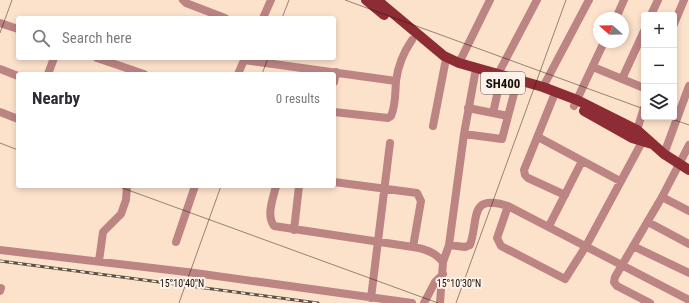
<!DOCTYPE html>
<html lang="en">
<head>
<meta charset="utf-8">
<style>
  body { margin:0; font-family:"Roboto Condensed",sans-serif; background:#f2f2f3; color:#2b2b33 }
  .controls { position:absolute; right:12px; top:12px; display:grid; overflow:hidden; border-radius:4px; box-shadow:0 2px 6px #0003 }
  .controls button { width:36px; height:36px; display:grid; place-items:center; padding:0; border:0; border-bottom:1px solid #e1e1e2; background:#fff; color:#2b2b33; font:20px sans-serif }
  .compass { position:absolute; left:593px; top:12px; width:36px; height:36px; border-radius:50%; background:#fff; box-shadow:0 2px 6px #0003; rotate:290deg }
  .list { margin:0; padding:0; list-style:none }
  h2 { display:flex; justify-content:space-between; align-items:center; height:52px; margin:0; padding:0 16px; font-size:17px }
  h2 small { font-size:13px; font-weight:400; color:#7c7c81 }
  .icon { flex:none; width:22px; height:22px; fill:none; stroke:currentColor; stroke-width:2; stroke-linecap:round; stroke-linejoin:round }
  .map { position:relative; flex:none; width:689px; height:303px; overflow:hidden }
  .search { position:absolute; background:#fff; box-shadow:0 2px 6px #0003; left:16px; top:16px; width:320px; height:44px; display:flex; align-items:center; gap:10px; box-sizing:border-box; padding:0 14px; border-radius:4px; color:#7c7c81; font-size:15px }
  .panel { position:absolute; background:#fff; box-shadow:0 2px 6px #0003; left:16px; top:72px; width:320px; height:116px; border-radius:4px }
  .map>svg:first-child { display:block }
  .lines { fill:none; stroke-linecap:round; stroke-linejoin:round }
  .minor { stroke:#bd8484; stroke-width:8 }
  .major { stroke:#8e2c35; stroke-width:10 }
  .rail-casing { stroke:#5d5043; stroke-width:3 }
  .rail { stroke:#fdf2e9; stroke-width:1.5; stroke-dasharray:4.5; stroke-linecap:butt }
  .ticks { fill:none; stroke:#170f07; stroke-width:1; stroke-opacity:0.45 }
  .labels { text-anchor:middle; stroke-width:4; stroke-linejoin:round; paint-order:stroke }
  .shield { fill:#fdf2e9; stroke:#5c534b; stroke-width:1 }
  .shield-label { font-size:13px; font-weight:bold; fill:#170f07 }
  .ticks-label { font-size:10px; text-anchor:middle; fill:#170f07; stroke:#fdf2e9; stroke-width:4; stroke-linejoin:round; paint-order:stroke }
</style>
</head>
<body>
<div class="map">
<svg width="689" height="303" viewBox="0 0 689 303">
  <rect width="100%" height="100%" fill="#fce2cb"/>
  <g class="lines">
    <!-- minor -->
    <path class="minor" d="M 183,0 L 186,3 L 225,18
      M 651,15 L 658,0
      M 263,18 L 271,0
      M 616,18 L 624,0
      M 0,23 L 18,29
      M 674,24 L 684,0
      M 97,58 L 144,74
      M 244,60 L 396,81
      M 459,63 L 490,0
      M 593,67 L 644,88
      M 0,69 L 18,76
      M 48,74 L 54,58
      M 238,74 L 245,58
      M 498,74 L 537,0
      M 622,79 L 644,31
      M 334,82 L 336,72
      M 543,87 L 589,0
      M 553,98 L 524,170 L 525,175 L 528,178 L 565,195
      M 574,106 L 604,42
      M 468,108 L 508,116
      M 0,112 L 18,119
      M 334,112 L 388,118 L 391,116 C 396,105 395,93 396,81 C 398,65 403,53 412,40
      M 493,113 L 500,82
      M 433,126 L 445,64
      M 637,130 L 644,108
      M 464,134 L 502,139 L 516,86
      M 538,137 L 620,181
      M 664,154 L 689,86
      M 334,182 L 417,193 L 421,201 L 413,247
      M 276,186 C 273,199 266,215 274,226 L 413,247 C 425,249 435,252 443,262 L 440,303
      M 662,197 L 689,211
      M 508,206 L 497,238 L 501,246 L 565,279 L 586,246 L 642,142
      M 648,222 L 689,244
      M 549,226 L 582,161
      M 294,230 L 299,186
      M 176,242 L 195,186
      M 449,245 L 465,247 L 470,245 C 479,220 468,193 508,206 L 689,300
      M 633,246 L 689,273
      M 0,250 L 195,273 L 412,303
      M 99,261 L 103,232 L 121,214 L 126,200 L 127,186
      M 443,262 L 449,245 L 464,134 L 475,74
      M 0,291 L 1,288
      M 371,298 L 390,143
      M 424,303 L 435,282 L 443,274
      M 650,303 L 617,286 L 614,282 L 615,277 L 662,197 L 689,145"/>
    <!-- major -->
    <path class="major" d="M 366,0 L 384,15
      M 377,0 L 444,56 L 459,63 L 543,87 L 577,100 L 637,130 L 664,154 L 689,170
      M 584,111 L 632,138 L 652,144"/>
    <defs>
      <path id="rail" d="M 0,261 L 318,303"/>
    </defs>
    <!-- rail casing -->
    <use href="#rail" class="rail-casing"/>
    <!-- rail -->
    <use href="#rail" class="rail"/>
  </g>
  <!-- ticks -->
  <path class="ticks" d="M 345,0 L 644,109M 282,18 L 289,0M 0,33 L 12,0M 262,74 L 268,58M 666,117 L 689,125M 0,143 L 18,150M 117,186 L 438,303M 179,303 L 221,186M 456,303 L 566,0"/>
  <g class="labels">
    <!-- shield labels -->
    <rect class="shield" x="481" y="72" width="44" height="22" rx="3"/>
    <g class="shield-label">
      <text x="503" y="88">SH400</text>
    </g>
  </g>
  <g class="ticks-label">
    <text x="182" y="287">15°10'40"N</text>
    <text x="459" y="287">15°10'30"N</text>
  </g>
</svg>
<div class="controls">
<button>+</button>
<button>−</button>
<button><svg class="icon" aria-label="layers" viewBox="0 0 24 24"><path d="M12 4l9 5-9 5-9-5zM3 14l9 5 9-5"/></svg></button>
</div>
<svg class="compass" viewBox="-18 -18 36 36"><path d="M0-13l5 13h-10z" fill="#e53935"/><path d="M0 13l5-13h-10z" fill="#7c7c81"/></svg>
<div class="search"><svg class="icon" aria-label="search" viewBox="0 0 24 24"><circle cx="10" cy="10" r="6"/><path d="M15 15l6 6"/></svg>Search here</div>
<section class="panel">
<h2>Nearby<small>0 results</small></h2>
<ul class="list">
</ul>
</section>
</div>
</body>
</html>
